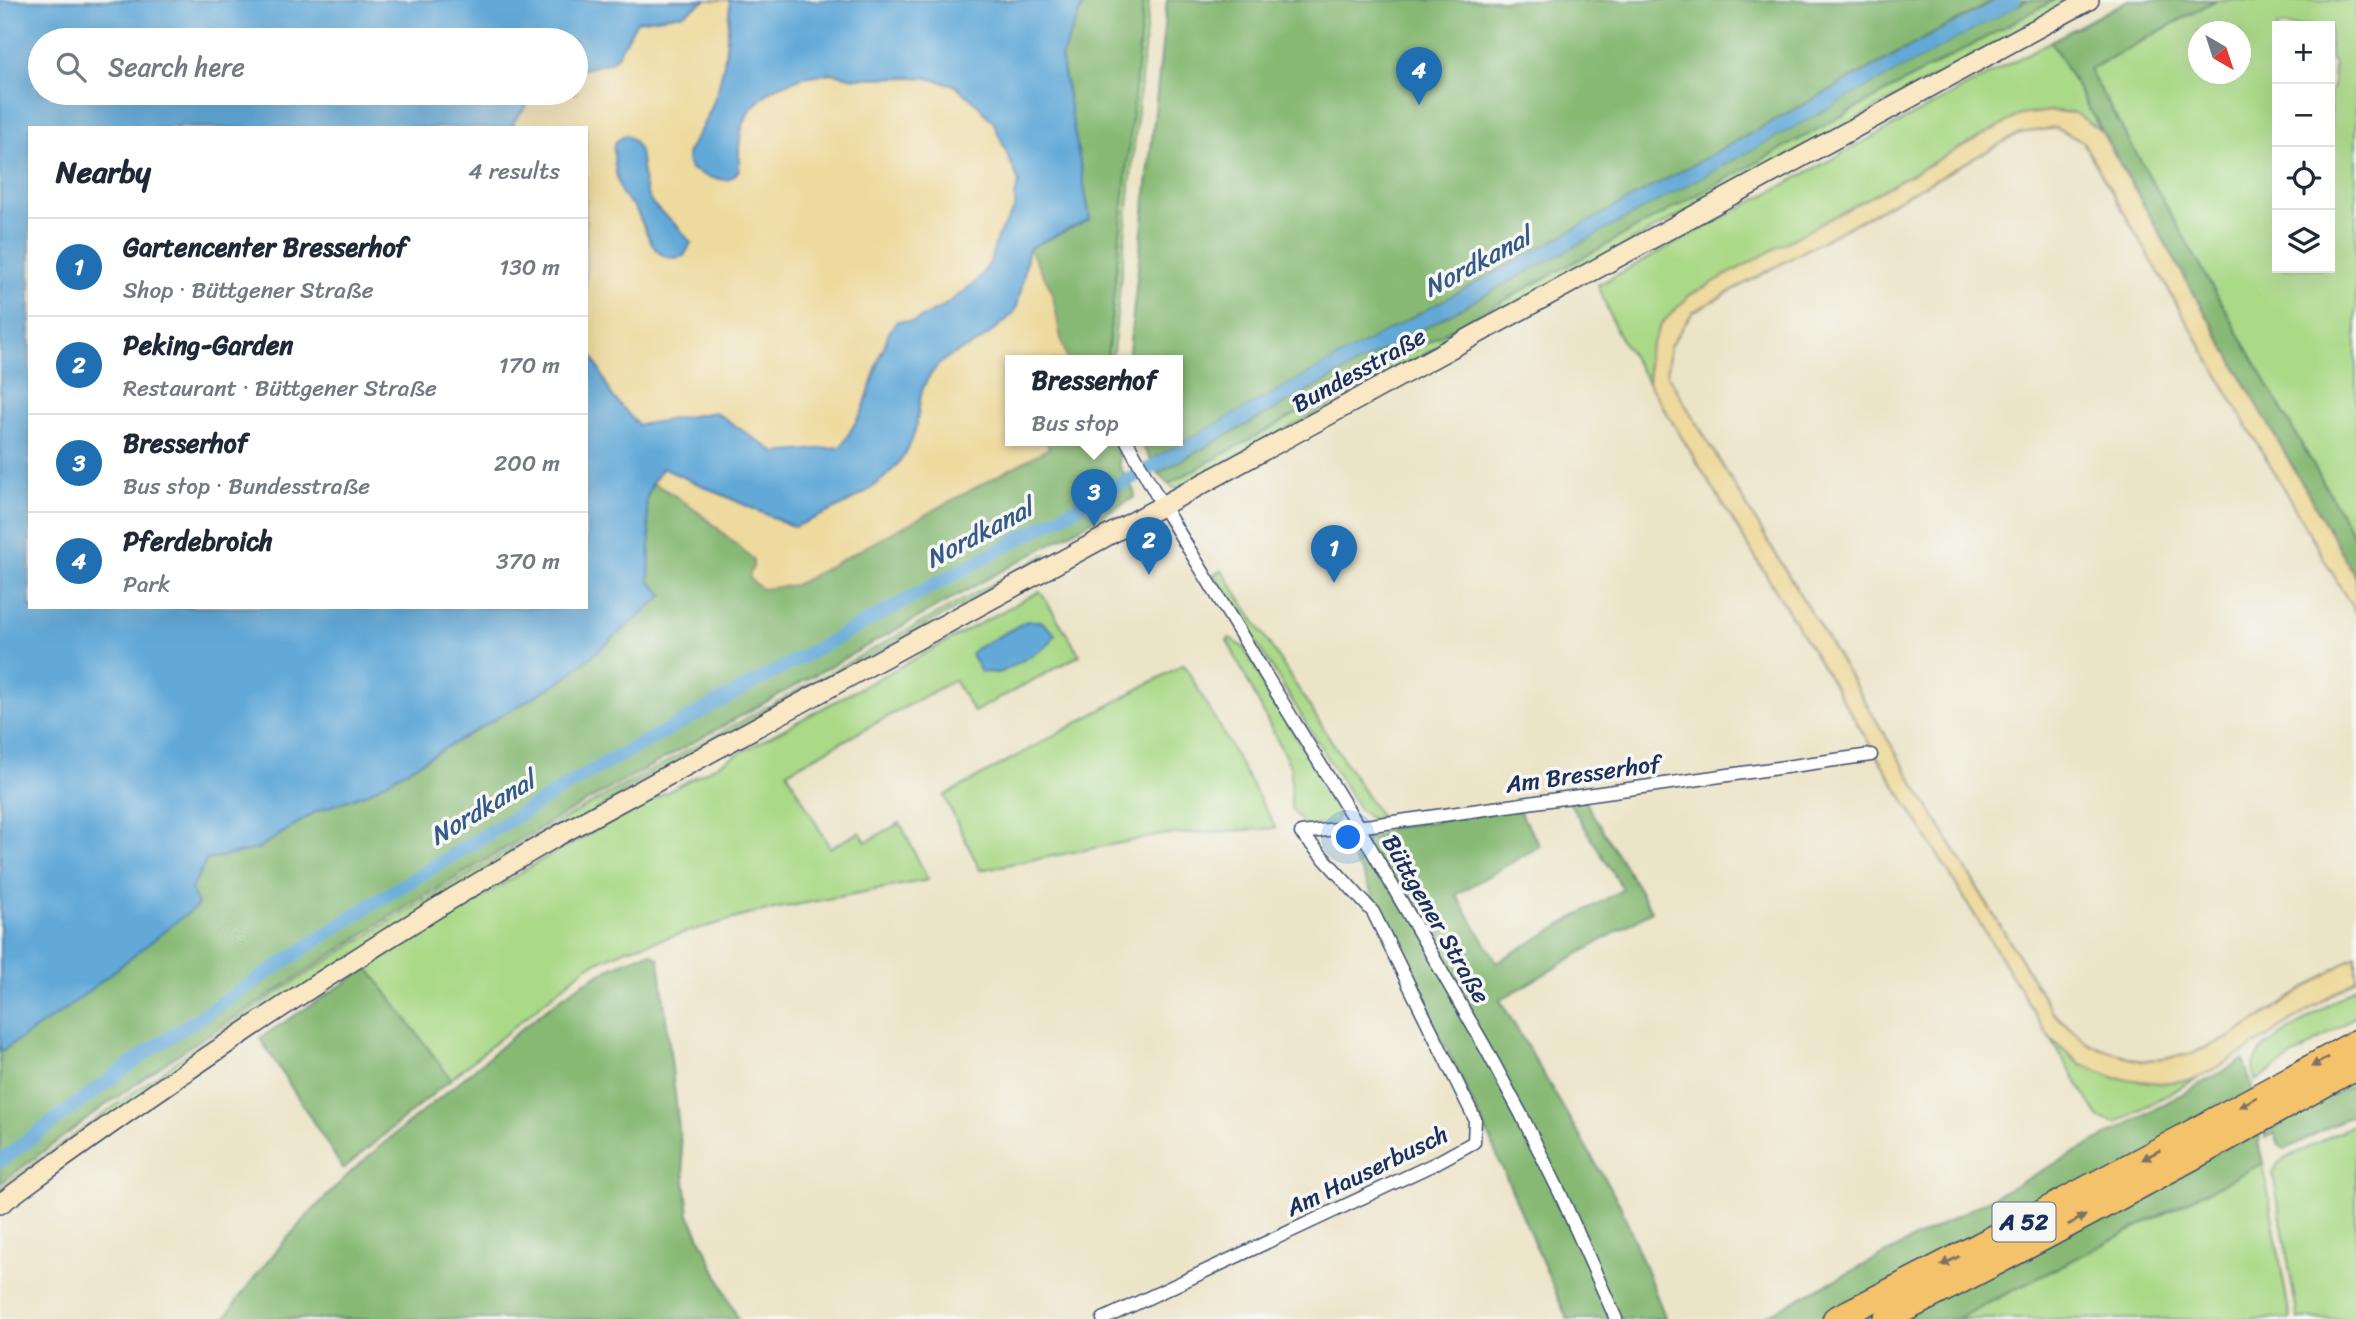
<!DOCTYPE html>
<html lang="en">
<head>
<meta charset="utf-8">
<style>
  body { margin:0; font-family:Sriracha,sans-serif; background:#f6f6f7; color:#1f2937 }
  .controls { position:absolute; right:21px; top:21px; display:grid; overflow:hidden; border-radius:0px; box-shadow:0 7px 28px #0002 }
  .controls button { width:63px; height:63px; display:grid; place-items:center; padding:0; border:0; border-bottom:2px solid #e0e1e3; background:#fff; color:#1f2937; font:35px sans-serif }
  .compass { position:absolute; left:2188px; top:21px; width:63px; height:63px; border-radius:50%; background:#fff; box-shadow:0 7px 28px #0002; rotate:141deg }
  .you { position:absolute; left:1349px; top:838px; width:24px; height:24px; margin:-18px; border:5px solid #fff; border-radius:50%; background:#1a73e8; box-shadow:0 0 0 10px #1a73e833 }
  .badge { display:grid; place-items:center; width:46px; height:46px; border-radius:50%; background:#1f6fb2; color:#fff; font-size:23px; font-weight:700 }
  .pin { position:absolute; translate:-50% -58px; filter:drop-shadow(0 2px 4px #0008) }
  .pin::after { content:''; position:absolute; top:37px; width:24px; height:21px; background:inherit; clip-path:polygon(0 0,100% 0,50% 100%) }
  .popup { position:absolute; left:1005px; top:355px; width:178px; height:91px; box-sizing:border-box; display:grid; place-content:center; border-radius:0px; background:#fff; filter:drop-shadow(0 2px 5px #0005); font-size:23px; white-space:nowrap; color:#747a83 }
  .popup b { font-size:26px; color:#1f2937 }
  .popup::after { content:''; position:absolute; left:50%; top:100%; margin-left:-14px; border:14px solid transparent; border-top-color:#fff }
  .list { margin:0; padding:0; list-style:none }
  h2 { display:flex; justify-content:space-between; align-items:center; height:91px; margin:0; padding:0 28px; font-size:30px }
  h2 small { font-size:23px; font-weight:400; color:#747a83 }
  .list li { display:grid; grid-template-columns:46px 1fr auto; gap:21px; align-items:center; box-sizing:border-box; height:98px; padding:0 28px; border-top:2px solid #e0e1e3 }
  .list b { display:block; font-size:26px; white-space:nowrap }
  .list p { margin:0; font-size:23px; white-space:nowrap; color:#747a83 }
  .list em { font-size:23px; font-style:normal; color:#747a83 }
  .icon { flex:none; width:38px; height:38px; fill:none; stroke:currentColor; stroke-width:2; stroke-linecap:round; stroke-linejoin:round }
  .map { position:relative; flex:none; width:2356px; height:1319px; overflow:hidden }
  .search { position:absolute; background:#fff; box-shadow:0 7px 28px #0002; left:28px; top:28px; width:560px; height:77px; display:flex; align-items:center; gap:18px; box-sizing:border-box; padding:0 24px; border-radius:38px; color:#747a83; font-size:26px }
  .panel { position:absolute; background:#fff; box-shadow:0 7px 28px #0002; left:28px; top:126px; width:560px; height:483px; border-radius:0px }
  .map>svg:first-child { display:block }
  .green { fill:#aad987; stroke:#628472; stroke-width:2; fill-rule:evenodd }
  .forest { fill:#87b974; stroke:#517469; stroke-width:2 }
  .sand { fill:#eeda9e; stroke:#84847e; stroke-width:2; fill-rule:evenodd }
  .water { fill:#62a9d8; stroke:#3e6c9b; stroke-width:2 }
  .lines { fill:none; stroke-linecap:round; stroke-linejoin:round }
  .stream { stroke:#62a9d8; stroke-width:4.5 }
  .canal { stroke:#62a9d8; stroke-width:14 }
  .street-casing { stroke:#3a4a6e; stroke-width:15 }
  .secondary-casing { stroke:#3a4a6e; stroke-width:22 }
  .highway-casing { stroke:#3a4a6e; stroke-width:27 }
  .street { stroke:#fff; stroke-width:12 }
  .secondary { stroke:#fae7c3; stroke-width:19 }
  .highway { stroke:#f3c26a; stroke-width:24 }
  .oneway { fill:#7c7163 }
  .labels { text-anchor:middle; stroke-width:7; stroke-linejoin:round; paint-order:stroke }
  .shield { fill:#f6f6f2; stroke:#5d6b8a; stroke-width:2 }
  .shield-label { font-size:23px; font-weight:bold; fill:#1b2f5e }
  .street-label { font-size:24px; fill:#1b2f5e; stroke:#f6f6f2 }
  .water-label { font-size:26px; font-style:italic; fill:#345a89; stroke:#f6f6f2 }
</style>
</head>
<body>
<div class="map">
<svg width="2356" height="1319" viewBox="0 0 2356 1319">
  <rect width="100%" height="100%" fill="#f6f6f2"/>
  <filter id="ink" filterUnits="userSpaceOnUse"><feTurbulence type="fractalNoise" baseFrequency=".0143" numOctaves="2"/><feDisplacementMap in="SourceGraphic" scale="14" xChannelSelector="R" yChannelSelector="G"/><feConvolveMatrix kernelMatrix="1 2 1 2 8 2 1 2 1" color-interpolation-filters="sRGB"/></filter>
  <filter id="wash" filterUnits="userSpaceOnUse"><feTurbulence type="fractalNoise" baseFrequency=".00686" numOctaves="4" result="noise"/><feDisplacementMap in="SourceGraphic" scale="28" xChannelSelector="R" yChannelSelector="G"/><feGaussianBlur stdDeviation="1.57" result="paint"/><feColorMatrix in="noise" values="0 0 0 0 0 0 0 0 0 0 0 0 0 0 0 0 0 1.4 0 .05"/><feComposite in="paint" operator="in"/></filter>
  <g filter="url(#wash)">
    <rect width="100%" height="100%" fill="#ece4c7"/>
    <!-- green -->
    <path class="green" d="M 1144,0 L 1149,0 L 1112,361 L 1107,361 Z
      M 1995,0 L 2027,0 L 1158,473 L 1151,460 Z
      M 2054,0 L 2076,0 L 1176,489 L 1168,484 Z
      M 2216,0 L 2356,0 L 2356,540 L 2088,70 ZM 2277,26 L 2330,26 L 2330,59 L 2334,63 L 2333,88 L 2330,90 L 2330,268 L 2277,268 ZM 2198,32 L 2240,32 L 2240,74 L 2198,74 Z
      M 2051,41 L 2101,131 L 2075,113 L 2051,111 L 1690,295 L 1661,324 L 1648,353 L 1649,384 L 1617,332 L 1598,285 Z
      M 1047,554 L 1048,558 L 633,786 L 0,1195 L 0,1189 L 184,1056 L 280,991 L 392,920 L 554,824 Z
      M 1222,570 L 1381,818 L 1371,819 L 1359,809 L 1214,574 Z
      M 1040,591 L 1080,655 L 974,712 L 954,680 L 787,772 L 830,848 L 860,832 L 866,842 L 900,823 L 928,880 L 758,912 L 627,949 L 586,967 L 451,1079 L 368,968 L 541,860 Z
      M 1230,638 L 1244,648 L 1338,808 L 1337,819 L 1335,823 L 1305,826 L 1291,808 L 1291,768 L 1227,640 Z
      M 1184,664 L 1276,828 L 1162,835 L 980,870 L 944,796 Z
      M 2356,987 L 2356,1016 L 2255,1081 L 2253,1064 L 2264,1047 Z
      M 2050,1038 L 2080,1064 L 2161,1083 L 2196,1079 L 2116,1123 L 2099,1118 Z
      M 2356,1123 L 2356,1319 L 2298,1319 L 2273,1173 L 2279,1162 Z
      M 2263,1163 L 2290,1319 L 1957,1319 Z"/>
    <!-- forest -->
    <path class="forest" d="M 1085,0 L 1144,0 L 1107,361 L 1068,361 L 1029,248 L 1090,219 L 1061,57 Z
      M 1167,0 L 1995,0 L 1151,460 L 1139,441 L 1178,441 L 1178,361 L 1128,361 Z
      M 2027,0 L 2054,0 L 1168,484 L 1158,473 Z
      M 2128,0 L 2216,0 L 2089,70 L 2356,540 L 2356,578 L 2051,41 Z
      M 1046,441 L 1116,441 L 1120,467 L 1134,491 L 1135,497 L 552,821 L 390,917 L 180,1053 L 103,1107 L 0,1184 L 0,1052 L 66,1009 L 191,889 L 207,860 L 258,849 L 315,812 L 367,793 L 563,680 L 664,595 L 649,581 L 650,541 L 646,500 L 652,483 C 690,501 721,532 753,559 L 753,567 L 795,585 L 1049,448 Z
      M 1584,800 L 1652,911 L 1500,1000 L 1620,1205 L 1666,1319 L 1567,1319 L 1489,1137 L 1362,873 L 1344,845 L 1342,837 L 1352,834 L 1373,838 L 1391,828 L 1518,809 L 1540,846 L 1456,895 L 1497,962 L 1623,889 L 1569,802 Z
      M 651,953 L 659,959 L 689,1214 L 738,1319 L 224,1319 C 261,1265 305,1216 352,1171 C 390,1136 432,1105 471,1072 C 526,1026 580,972 651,953 Z
      M 368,968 L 451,1079 L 343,1169 L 260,1038 Z
      M 2243,1060 L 2251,1083 L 2260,1140 L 2258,1142 L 2263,1163 L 1957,1319 L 1759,1319 C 1922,1236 2083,1150 2243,1060 Z
      M 2356,1082 L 2356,1113 L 2285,1150 L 2279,1145 L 2275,1133 L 2265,1138 L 2264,1132 Z"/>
    <!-- sand -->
    <path class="sand" d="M 706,0 L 728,0 L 730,3 L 724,64 L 716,97 L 704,123 L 708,177 L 727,180 L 739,170 L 739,146 L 742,128 L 750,109 L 772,89 L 803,77 L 832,73 L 855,78 L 923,77 L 954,85 L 976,103 L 994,122 L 1014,169 L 1019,183 L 1015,196 L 1015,208 L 997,237 L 990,262 L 978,280 L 967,290 L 941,308 L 913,322 L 881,351 L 863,410 L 841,447 L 776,453 L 715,412 L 638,426 L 612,396 L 590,351 L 586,348 L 586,128 L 513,128 L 514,121 L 537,93 L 576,93 L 576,71 L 610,62 L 637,21 L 683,14 ZM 614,150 L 640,152 C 646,183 639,194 665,217 L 649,238 L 635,208 L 622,195 Z
      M 2051,111 L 2075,113 L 2101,131 L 2356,578 L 2356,614 L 2083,142 L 2056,128 L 2020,133 L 1693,312 L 1670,346 L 1667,374 L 2053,1013 L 2090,1045 L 2141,1061 L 2187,1055 L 2229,1038 L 2356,955 L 2356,979 L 2249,1049 L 2196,1079 L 2161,1083 L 2115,1078 L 2081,1064 L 2050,1038 L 1649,384 L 1648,353 L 1661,324 L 1690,295 L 2020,115 Z
      M 1029,248 L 1052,291 L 1061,339 L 1068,361 L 1010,361 L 1010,441 L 1046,441 L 1049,448 L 795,585 L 762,589 L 753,582 L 749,576 L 753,567 L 753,559 C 721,532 690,501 652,483 L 663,468 L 794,527 C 839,508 902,483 915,430 C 922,405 915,393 934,370 C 947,353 961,353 978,342 C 986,337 1010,318 1015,311 C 1020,303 1026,259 1029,248 Z"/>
    <!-- water -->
    <path class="water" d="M 0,0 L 706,0 L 683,14 L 637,21 L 617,56 L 610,62 L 576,71 L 576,40 L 40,40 L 40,93 L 537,93 L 514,121 L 513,128 L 30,128 L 30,607 L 586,607 L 586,348 L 590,351 L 612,396 L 638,425 L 715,412 L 776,453 L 841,447 L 863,410 L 889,332 L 897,321 L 913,322 L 941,308 L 978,280 L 990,262 L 997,237 L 1015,208 L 1015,196 L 1019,182 L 994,123 L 976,103 L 955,85 L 923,77 L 855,78 L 832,73 L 803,77 L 772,89 L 750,109 L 741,128 L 739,146 L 739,170 L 734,176 L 727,180 L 708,177 L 691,169 L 687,161 L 687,154 C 697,135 710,116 716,95 C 726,66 729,34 730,3 L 728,0 L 1085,0 L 1061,57 L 1090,219 L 1029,248 C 1026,260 1020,303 1015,311 C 1010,318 986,337 978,342 C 961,353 947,353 934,370 C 915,393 922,405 915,430 C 902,483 839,508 794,527 L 663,468 L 652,483 L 646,500 L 650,541 L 649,581 L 664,595 L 563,680 L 367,793 L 315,812 L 258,849 L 207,860 L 191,889 L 198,905 L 66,1009 L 0,1052 Z
      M 626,135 C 647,147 639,170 645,189 C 650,207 665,214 677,226 C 682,231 686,237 691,243 L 684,256 C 651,267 648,228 635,208 C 631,202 623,198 621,192 C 616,178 613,158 614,143 Z
      M 1027,621 L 1041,621 L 1055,634 L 1050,643 L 1041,650 L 1000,673 L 981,672 L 971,654 L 975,649 Z"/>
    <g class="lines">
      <!-- stream -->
      <path class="stream" d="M 2005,0 L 2007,3
        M 2354,0 L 2356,3"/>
      <!-- canal -->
      <path class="canal" d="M 0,1161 L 150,1050 L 366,908 L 586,774 L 2013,0"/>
    </g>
  </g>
  <g filter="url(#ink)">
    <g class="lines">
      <defs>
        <path id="street" d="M 1127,441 L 1162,505 L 1358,826 L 1485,1047 L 1521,1114 L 1560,1193 L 1616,1319
          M 1301,833 L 1372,825 L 1871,755
          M 1103,1319 L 1434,1164 L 1474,1142 L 1475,1119 L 1373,912 L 1301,833"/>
        <path id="secondary" d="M 0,1204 C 180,1071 366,947 559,835 L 2089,0"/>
        <path id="highway" d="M 1835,1319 C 2011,1230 2184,1138 2356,1042
          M 1886,1319 C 2045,1240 2201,1154 2356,1067"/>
      </defs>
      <!-- street casing -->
      <use href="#street" class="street-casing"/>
      <!-- secondary casing -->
      <use href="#secondary" class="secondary-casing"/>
      <!-- highway casing -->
      <use href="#highway" class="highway-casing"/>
      <!-- street -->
      <use href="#street" class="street"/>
      <!-- secondary -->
      <use href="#secondary" class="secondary"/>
      <!-- highway -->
      <use href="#highway" class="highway"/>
    </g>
    <!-- one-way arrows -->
    <defs><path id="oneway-solid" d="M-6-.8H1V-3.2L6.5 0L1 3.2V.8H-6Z" transform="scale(1.75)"/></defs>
    <g class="oneway">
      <use href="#oneway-solid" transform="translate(2320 1062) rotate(151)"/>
      <use href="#oneway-solid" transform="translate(2248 1102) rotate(151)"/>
      <use href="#oneway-solid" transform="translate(2151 1155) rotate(152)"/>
      <use href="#oneway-solid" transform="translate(2077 1220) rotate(-28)"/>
      <use href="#oneway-solid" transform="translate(1950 1261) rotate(153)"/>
    </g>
  </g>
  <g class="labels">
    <!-- shield labels -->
    <rect class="shield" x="1992.5" y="1202.5" width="63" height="39" rx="5"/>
    <g class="shield-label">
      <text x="2024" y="1230">A 52</text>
    </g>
    <!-- street labels -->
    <g class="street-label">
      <text transform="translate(1359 370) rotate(-29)" y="8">Bundesstraße</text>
      <text transform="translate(1583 774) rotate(-8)" y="8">Am Bresserhof</text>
      <text transform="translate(1436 919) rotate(60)" y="8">Büttgener Straße</text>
      <text transform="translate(1367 1171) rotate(-26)" y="8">Am Hauserbusch</text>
    </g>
    <!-- water labels -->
    <g class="water-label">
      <text transform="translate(1477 262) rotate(-28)" y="9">Nordkanal</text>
      <text transform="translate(979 533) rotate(-28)" y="9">Nordkanal</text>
      <text transform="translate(482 808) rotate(-31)" y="9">Nordkanal</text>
    </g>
  </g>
</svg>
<div class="controls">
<button>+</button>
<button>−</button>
<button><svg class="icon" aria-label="locate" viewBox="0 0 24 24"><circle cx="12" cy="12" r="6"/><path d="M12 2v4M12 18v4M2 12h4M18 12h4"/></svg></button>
<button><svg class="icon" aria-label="layers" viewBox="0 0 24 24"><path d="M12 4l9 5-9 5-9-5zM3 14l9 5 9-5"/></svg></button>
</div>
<svg class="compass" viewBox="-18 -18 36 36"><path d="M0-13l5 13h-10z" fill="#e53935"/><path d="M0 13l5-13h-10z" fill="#747a83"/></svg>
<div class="you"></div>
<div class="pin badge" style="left:1334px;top:583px">1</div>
<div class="pin badge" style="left:1149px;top:575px">2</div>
<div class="pin badge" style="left:1094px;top:527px">3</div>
<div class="popup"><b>Bresserhof</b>Bus stop</div>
<div class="pin badge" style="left:1419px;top:105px">4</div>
<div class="search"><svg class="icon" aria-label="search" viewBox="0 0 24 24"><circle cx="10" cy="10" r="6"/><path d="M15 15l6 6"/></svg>Search here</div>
<section class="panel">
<h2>Nearby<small>4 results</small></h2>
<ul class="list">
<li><span class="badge">1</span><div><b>Gartencenter Bresserhof</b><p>Shop · Büttgener Straße</p></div><em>130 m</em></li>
<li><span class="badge">2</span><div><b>Peking-Garden</b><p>Restaurant · Büttgener Straße</p></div><em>170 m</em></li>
<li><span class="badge">3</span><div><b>Bresserhof</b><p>Bus stop · Bundesstraße</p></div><em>200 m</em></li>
<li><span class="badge">4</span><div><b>Pferdebroich</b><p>Park</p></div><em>370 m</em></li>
</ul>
</section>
</div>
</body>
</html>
